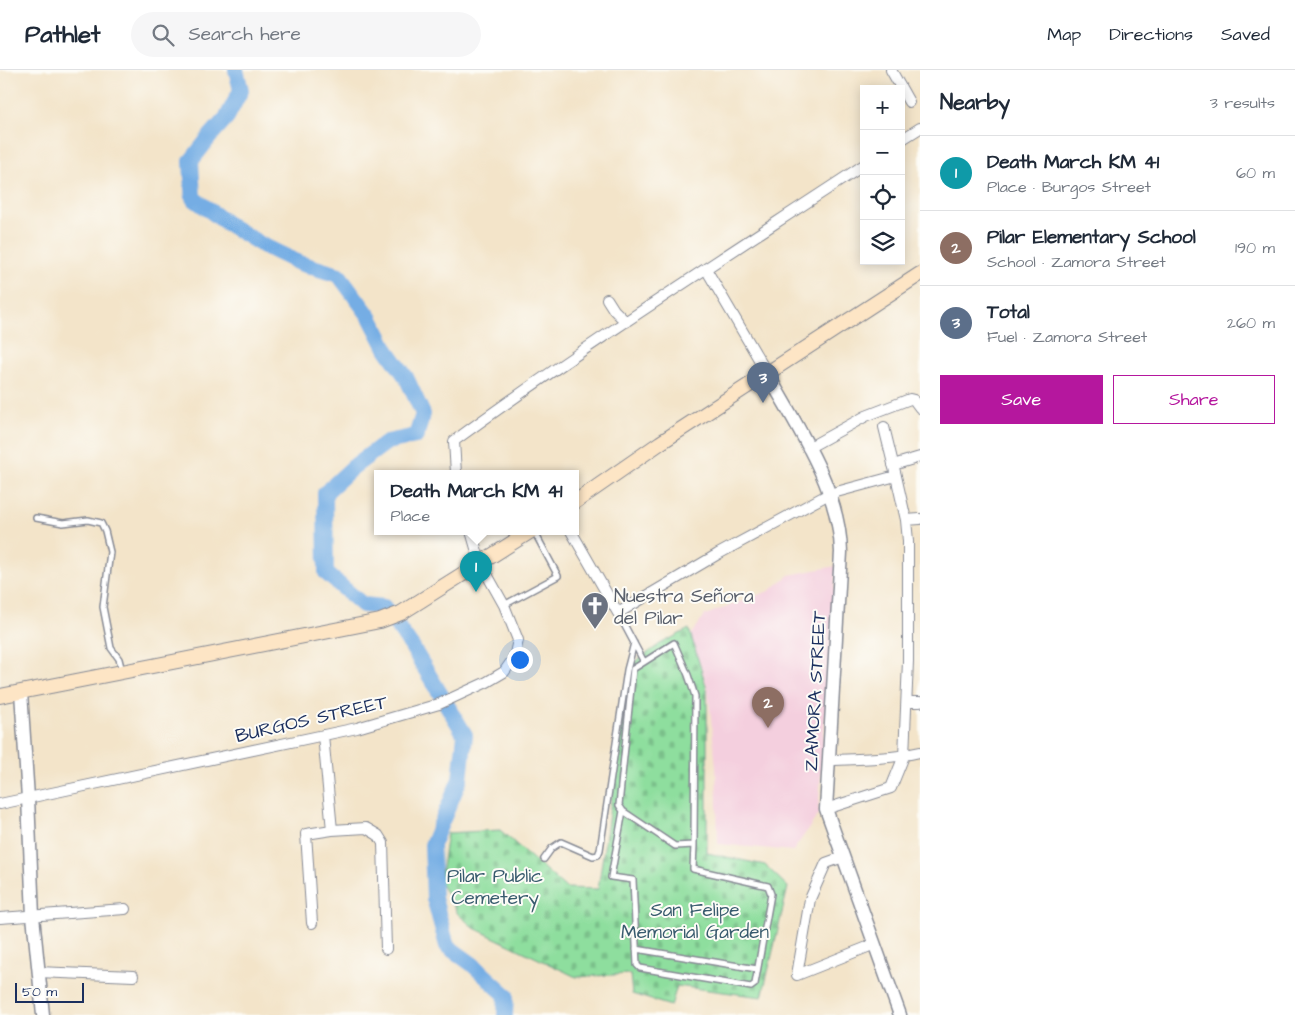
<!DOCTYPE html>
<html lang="en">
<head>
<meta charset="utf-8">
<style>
  body { margin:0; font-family:"Architects Daughter",sans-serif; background:#f6f6f7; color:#1f2937 }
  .controls { position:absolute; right:15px; top:15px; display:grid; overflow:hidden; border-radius:0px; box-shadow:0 2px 12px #0003 }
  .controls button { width:45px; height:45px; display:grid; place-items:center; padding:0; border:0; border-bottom:1px solid #e0e1e3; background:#fff; color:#1f2937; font:25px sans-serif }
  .scale { position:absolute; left:15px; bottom:12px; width:69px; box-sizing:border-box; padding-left:5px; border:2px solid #1b2f5e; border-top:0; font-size:14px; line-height:18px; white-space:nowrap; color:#1b2f5e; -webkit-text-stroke:4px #fdfcf7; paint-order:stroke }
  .you { position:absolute; left:519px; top:589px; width:18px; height:18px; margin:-12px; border:4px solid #fff; border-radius:50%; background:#1a73e8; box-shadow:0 0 0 8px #1a73e833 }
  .badge { display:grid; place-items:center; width:32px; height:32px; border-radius:50%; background:#b5179e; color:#fff; font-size:16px; font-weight:700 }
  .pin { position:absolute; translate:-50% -41px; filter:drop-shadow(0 1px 2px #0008) }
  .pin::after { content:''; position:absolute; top:26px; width:18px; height:15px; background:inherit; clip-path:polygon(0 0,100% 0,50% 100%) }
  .popup { position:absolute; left:374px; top:400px; width:205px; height:65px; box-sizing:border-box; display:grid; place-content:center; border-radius:0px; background:#fff; filter:drop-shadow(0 1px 4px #0005); font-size:16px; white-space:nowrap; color:#747a83 }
  .popup b { font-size:19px; color:#1f2937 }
  .popup::after { content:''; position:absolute; left:50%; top:100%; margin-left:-10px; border:10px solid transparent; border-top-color:#fff }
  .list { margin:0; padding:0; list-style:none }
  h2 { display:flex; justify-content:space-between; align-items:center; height:65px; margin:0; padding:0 20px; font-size:21px }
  h2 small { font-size:16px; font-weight:400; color:#747a83 }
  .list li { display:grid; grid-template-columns:32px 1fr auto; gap:15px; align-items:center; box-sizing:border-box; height:75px; padding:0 20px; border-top:1px solid #e0e1e3 }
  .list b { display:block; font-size:19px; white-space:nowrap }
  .list p { margin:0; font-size:16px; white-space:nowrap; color:#747a83 }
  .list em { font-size:16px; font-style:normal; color:#747a83 }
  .actions { display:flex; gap:10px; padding:15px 20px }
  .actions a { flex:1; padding:11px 0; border:1px solid #b5179e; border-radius:0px; text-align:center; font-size:18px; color:#b5179e }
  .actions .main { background:#b5179e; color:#fff }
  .icon { flex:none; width:28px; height:28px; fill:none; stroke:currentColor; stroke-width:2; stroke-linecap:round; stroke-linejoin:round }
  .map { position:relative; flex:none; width:920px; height:945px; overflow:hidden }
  header { display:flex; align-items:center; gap:30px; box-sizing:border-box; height:70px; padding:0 25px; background:#fff; border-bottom:1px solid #e0e1e3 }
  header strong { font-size:24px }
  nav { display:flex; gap:28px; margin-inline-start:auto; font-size:18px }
  .search { width:350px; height:45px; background:#f6f6f7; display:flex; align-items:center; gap:12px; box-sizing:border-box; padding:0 18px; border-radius:28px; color:#747a83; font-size:19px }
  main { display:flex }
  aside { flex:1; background:#fff }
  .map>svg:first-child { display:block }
  .built { fill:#f4cfde }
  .cemetery { fill:url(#cemetery-stones); stroke:#54867e }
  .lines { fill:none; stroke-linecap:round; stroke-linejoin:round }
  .river { stroke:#75ade4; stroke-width:16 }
  .service-casing { stroke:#878a94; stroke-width:8 }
  .minor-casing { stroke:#878a94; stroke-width:12 }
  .tertiary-casing { stroke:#878a94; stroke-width:15 }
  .secondary-casing { stroke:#878a94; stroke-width:16 }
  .service { stroke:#fff; stroke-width:5 }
  .minor { stroke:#fff; stroke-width:10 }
  .tertiary { stroke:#fff; stroke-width:12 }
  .secondary { stroke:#fde5c5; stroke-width:14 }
  .labels { text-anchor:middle; stroke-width:4; stroke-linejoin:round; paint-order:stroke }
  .worship-label { font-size:19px; fill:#5b616d; stroke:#fdfcf7; text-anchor:start }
  .street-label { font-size:19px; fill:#1b2f5e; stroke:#fdfcf7 }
  .park-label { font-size:19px; fill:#385b6e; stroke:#fdfcf7 }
</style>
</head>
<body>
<header>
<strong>Pathlet</strong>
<div class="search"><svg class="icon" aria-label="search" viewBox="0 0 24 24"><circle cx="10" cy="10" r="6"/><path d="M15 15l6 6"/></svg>Search here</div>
<nav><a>Map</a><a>Directions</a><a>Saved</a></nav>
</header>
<main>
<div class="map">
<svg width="920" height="945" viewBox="0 0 920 945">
  <defs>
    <pattern id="cemetery-stones" width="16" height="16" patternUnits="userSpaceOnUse" patternTransform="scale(1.25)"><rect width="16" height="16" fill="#8ede9e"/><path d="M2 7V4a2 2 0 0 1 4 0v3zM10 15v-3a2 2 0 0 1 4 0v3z" fill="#7abf8a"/></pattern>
  </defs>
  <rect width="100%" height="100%" fill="#fdfcf7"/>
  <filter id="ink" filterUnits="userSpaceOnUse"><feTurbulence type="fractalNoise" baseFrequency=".02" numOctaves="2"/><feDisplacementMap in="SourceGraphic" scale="10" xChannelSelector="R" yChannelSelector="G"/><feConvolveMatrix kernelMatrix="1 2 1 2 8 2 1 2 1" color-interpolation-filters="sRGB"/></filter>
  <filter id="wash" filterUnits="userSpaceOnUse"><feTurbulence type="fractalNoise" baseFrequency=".0096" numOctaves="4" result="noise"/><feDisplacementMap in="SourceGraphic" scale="20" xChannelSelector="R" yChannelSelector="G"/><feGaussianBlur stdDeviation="1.12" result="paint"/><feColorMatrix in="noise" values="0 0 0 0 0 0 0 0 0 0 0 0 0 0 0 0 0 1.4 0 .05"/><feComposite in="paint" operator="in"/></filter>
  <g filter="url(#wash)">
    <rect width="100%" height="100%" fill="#f3e4c9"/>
    <!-- built -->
    <path class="built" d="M 836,496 L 818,745 L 793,781 L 718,774 L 716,697 L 708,619 L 691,565 L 705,545 L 769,521 L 789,505 Z"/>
    <!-- cemetery -->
    <path class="cemetery" d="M 689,559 L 707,619 L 707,783 L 765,795 L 788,817 L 762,927 L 677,916 L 671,936 L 632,924 L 630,904 L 576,907 L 474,858 L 458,844 L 440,812 L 447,763 L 500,760 L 566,818 L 598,819 L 631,595 L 660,574 Z"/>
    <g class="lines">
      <!-- river -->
      <path class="river" d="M 236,0 L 241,20 L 227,47 L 212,64 L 191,91 L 193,128 L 228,154 L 262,175 L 299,193 L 339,205 L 370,247 L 387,280 L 406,307 L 423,344 L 416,366 L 387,372 L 353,397 L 325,423 L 326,503 L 363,535 L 384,537 L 412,577 L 465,665 L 460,709 L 432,775 L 434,828 L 447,876 L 472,894 L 506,925 L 505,945"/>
    </g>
  </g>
  <g filter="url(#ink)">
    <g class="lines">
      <defs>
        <path id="service" d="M 36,448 L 63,453 L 88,450 L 101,453 L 105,461 L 110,482 L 103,537 L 111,578 L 119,589 L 122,601
          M 504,535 L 558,506 L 534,461
          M 618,543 L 644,592
          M 623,741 L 611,807 L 633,810 L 637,895 L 640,898 L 751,917 L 755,914 L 771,824 L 768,816 L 693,799 L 694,775 L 695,626 L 688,605 L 674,573 L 633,599 L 619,735 L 623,741 L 675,776 L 694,775
          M 544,789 L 552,778 L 561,772 L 593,786 L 598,785 L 600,780 L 627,600 L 634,573
          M 636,879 L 757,899"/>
        <path id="minor" d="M 891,0 L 909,32
          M 901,70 L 920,58
          M 706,199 L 767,303
          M 607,229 L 614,240 L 626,252
          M 808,378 L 866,346 L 910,329 L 914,330 L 920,338
          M 893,395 L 920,387
          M 456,403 L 454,371 C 587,274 726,186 864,95
          M 906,450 L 920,449
          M 571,461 L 618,543 L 718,484 L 829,424 L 896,406 L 884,357
          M 907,632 L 920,632
          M 323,665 L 332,760
          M 829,690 C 859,689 890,689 920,682
          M 0,734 L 357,658 L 439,634 L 487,612 L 504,602 L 514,588 L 518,570 L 504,535 L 480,492 L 471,461
          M 826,739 L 891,718 L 904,686 L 908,591 L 908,471 L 906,450 L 896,406
          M 843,787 L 826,793 L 810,829 L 797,905 L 875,874
          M 0,848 L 125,839
          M 312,853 L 306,764 L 332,760 L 366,758 L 378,765 L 383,773 L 386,879
          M 38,902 L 133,906"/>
        <path id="tertiary" d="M 767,303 C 797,356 840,420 841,482 L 826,739 L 900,945
          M 21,622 L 28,728 L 33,846 L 43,945"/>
        <path id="secondary" d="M 575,432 L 660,373 L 920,204
          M 0,626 L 380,551 L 401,543 L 531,461"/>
      </defs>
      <!-- service casing -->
      <use href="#service" class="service-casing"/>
      <!-- minor casing -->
      <use href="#minor" class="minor-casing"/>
      <!-- tertiary casing -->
      <use href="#tertiary" class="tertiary-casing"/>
      <!-- secondary casing -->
      <use href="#secondary" class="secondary-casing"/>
      <!-- service -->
      <use href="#service" class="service"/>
      <!-- minor -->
      <use href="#minor" class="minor"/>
      <!-- tertiary -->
      <use href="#tertiary" class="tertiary"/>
      <!-- secondary -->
      <use href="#secondary" class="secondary"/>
    </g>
  </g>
  <!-- icons -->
  <defs>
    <symbol id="church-pin" viewBox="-11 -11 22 30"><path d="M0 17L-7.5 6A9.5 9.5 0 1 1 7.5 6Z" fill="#6b7280" stroke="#fdfcf7"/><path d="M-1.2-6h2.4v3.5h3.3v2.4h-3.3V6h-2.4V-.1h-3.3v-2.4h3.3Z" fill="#fff"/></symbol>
  </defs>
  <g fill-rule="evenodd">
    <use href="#church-pin" x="579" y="520" width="32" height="43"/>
  </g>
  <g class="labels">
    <!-- worship labels -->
    <g class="worship-label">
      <text x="614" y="532">Nuestra Señora<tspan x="614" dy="22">del Pilar</tspan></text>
    </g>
    <!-- street labels -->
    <g class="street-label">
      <text transform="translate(814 621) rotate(-87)" y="7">ZAMORA STREET</text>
      <text transform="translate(311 648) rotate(-13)" y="7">BURGOS STREET</text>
    </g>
    <!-- park labels -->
    <g class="park-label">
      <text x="495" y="812">Pilar Public<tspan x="495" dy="22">Cemetery</tspan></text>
      <text x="695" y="846">San Felipe<tspan x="695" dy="22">Memorial Garden</tspan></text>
    </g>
  </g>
</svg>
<div class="controls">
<button>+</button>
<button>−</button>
<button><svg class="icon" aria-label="locate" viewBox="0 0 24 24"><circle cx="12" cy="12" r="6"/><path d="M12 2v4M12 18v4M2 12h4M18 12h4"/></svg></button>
<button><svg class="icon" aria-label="layers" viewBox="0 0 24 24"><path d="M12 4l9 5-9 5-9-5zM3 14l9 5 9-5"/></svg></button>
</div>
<div class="scale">50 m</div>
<div class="you"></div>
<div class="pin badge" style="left:476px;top:522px;background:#0f9aa8">1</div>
<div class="popup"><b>Death March KM 41</b>Place</div>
<div class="pin badge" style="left:768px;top:658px;background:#8d6e63">2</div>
<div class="pin badge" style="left:763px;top:333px;background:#5c6f8a">3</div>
</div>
<aside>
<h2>Nearby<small>3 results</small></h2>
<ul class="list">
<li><span class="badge" style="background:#0f9aa8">1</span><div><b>Death March KM 41</b><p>Place · Burgos Street</p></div><em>60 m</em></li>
<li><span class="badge" style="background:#8d6e63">2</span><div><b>Pilar Elementary School</b><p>School · Zamora Street</p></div><em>190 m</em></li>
<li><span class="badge" style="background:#5c6f8a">3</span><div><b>Total</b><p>Fuel · Zamora Street</p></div><em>260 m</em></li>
</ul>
<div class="actions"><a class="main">Save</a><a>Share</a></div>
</aside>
</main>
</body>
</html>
